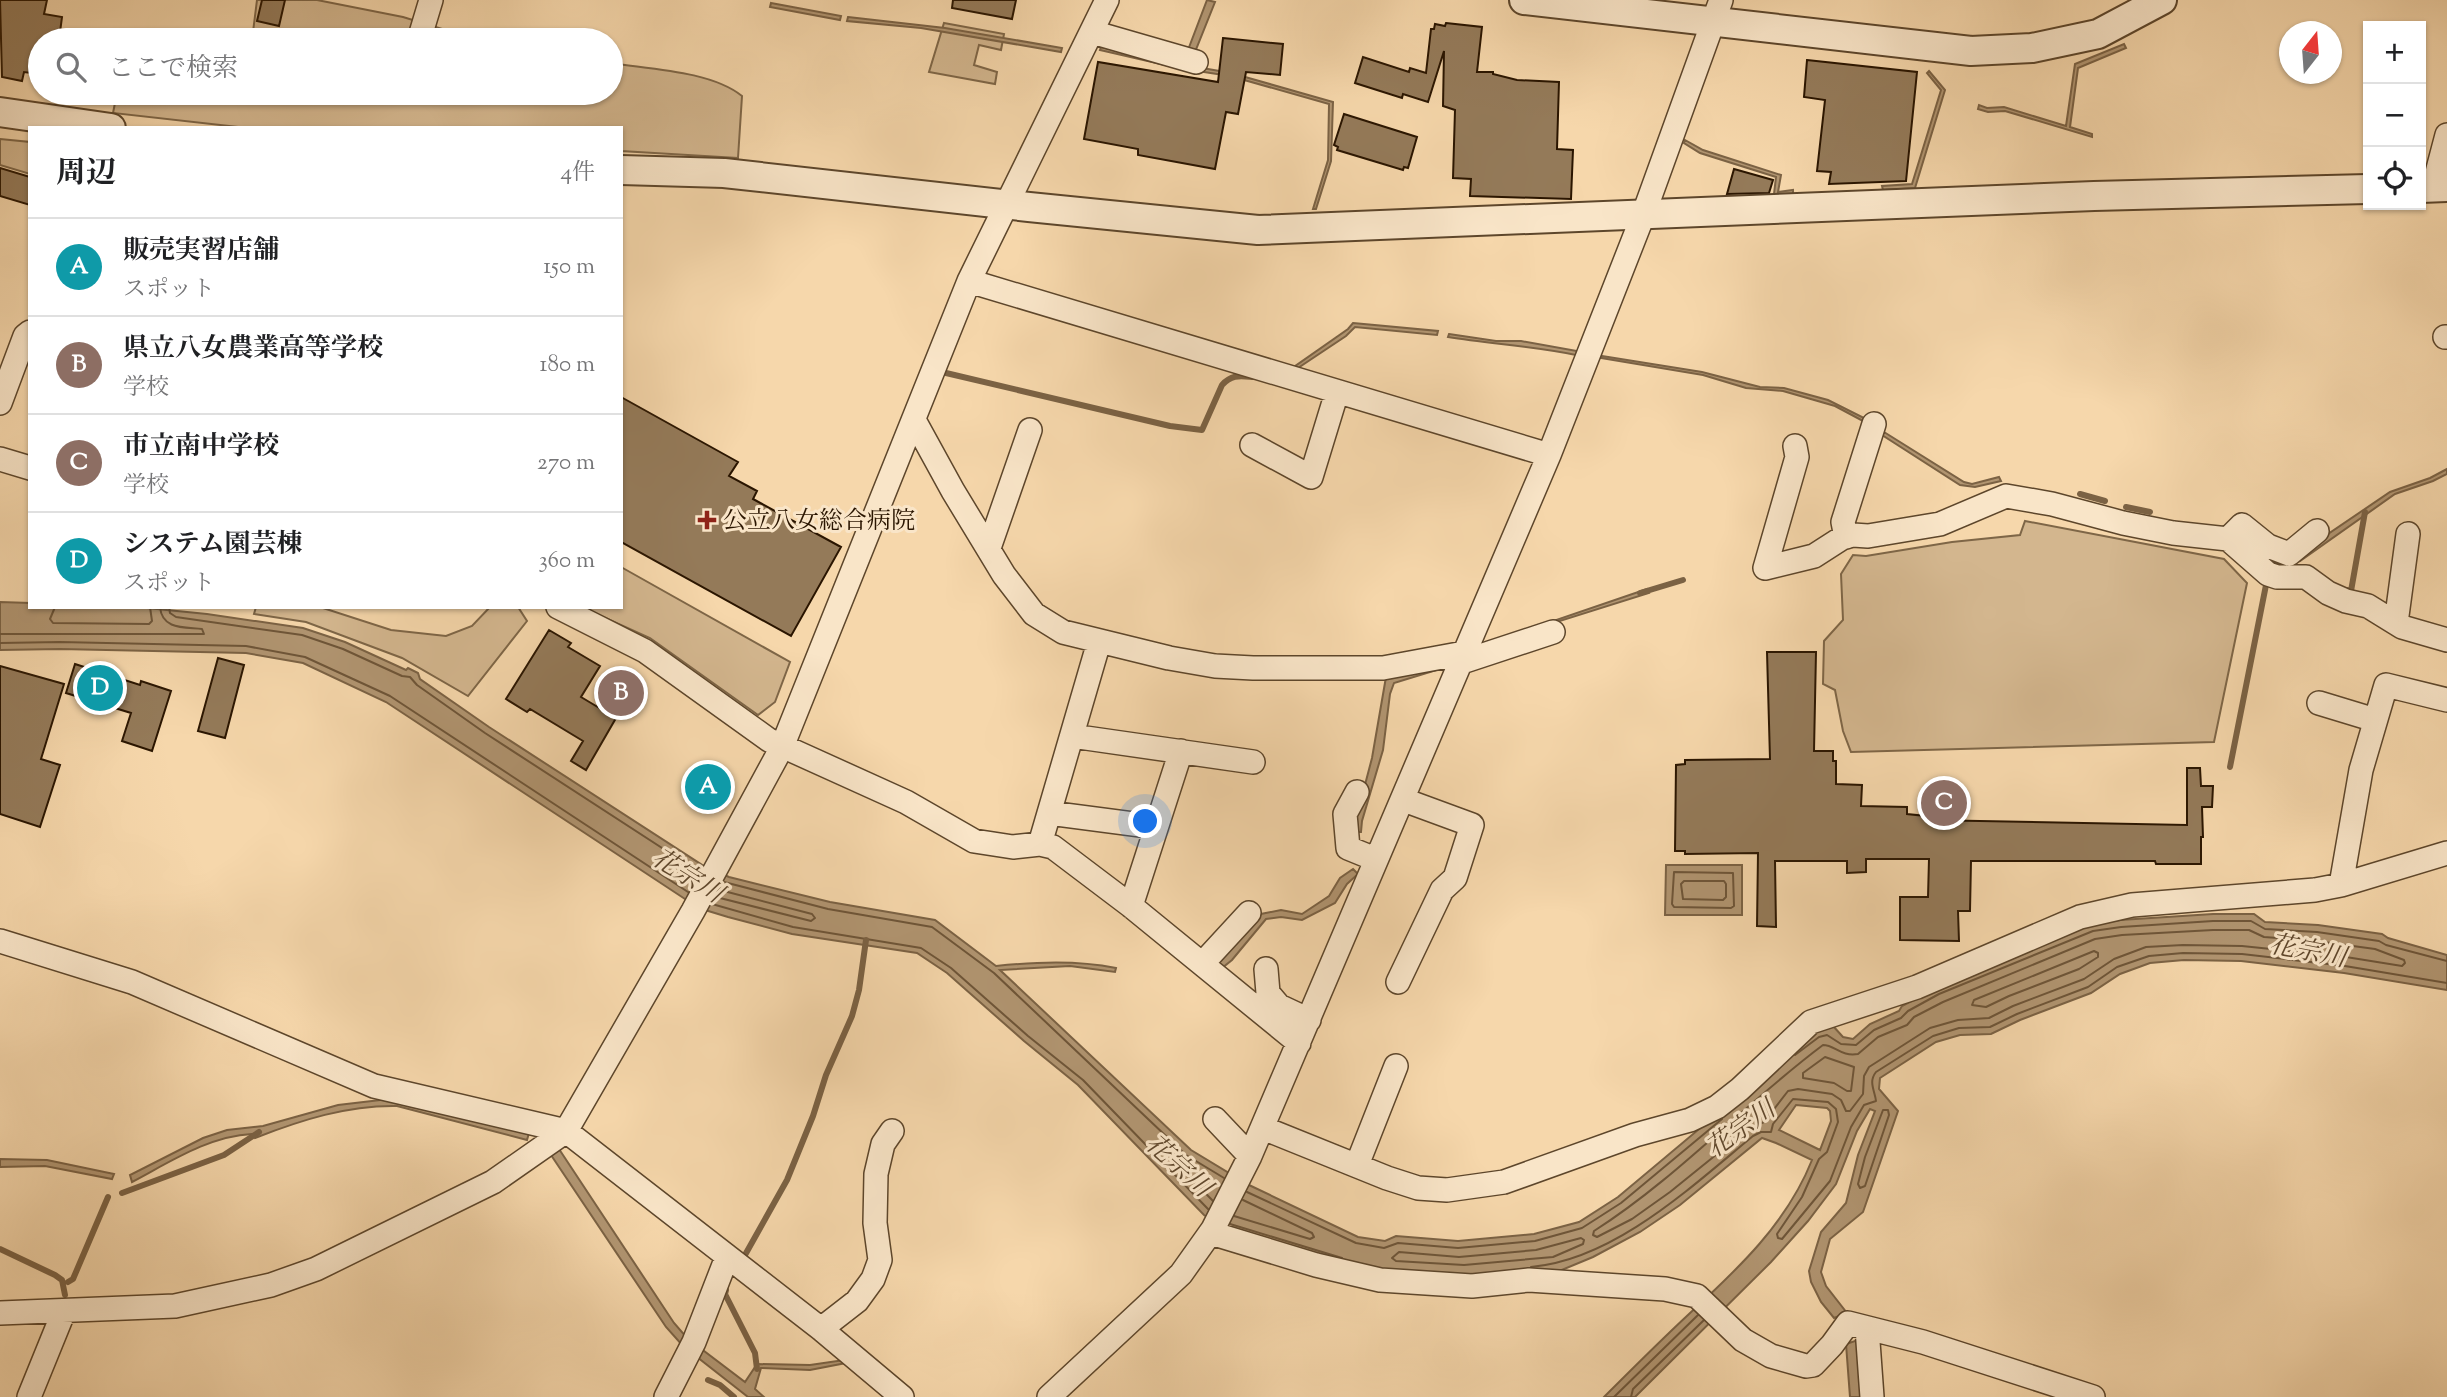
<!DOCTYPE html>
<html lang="ja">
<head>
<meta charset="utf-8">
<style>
  body { margin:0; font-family:"Sorts Mill Goudy","Noto Serif JP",serif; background:#f2f2f2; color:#202124 }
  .controls { position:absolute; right:21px; top:21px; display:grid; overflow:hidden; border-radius:0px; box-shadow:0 2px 5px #0004 }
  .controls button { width:63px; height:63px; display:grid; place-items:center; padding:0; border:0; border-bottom:2px solid #e0e0e0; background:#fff; color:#202124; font:35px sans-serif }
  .compass { position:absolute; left:2279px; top:21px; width:63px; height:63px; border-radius:50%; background:#fff; box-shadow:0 2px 5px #0004; rotate:17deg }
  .you { position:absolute; left:1146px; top:822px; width:24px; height:24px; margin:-18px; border:5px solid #fff; border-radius:50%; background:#1a73e8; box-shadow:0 0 0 10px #1a73e833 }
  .badge { display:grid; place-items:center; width:46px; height:46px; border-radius:50%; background:#8f2418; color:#fff; font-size:23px; font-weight:700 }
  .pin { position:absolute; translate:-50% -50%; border:4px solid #fff; box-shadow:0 2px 7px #0006 }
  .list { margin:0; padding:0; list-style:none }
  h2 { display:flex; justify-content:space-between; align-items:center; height:91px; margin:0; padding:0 28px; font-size:30px }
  h2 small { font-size:23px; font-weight:400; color:#757577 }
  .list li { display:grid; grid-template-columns:46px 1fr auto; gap:21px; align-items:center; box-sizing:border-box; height:98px; padding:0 28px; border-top:2px solid #e0e0e0 }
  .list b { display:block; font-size:26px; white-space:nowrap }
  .list p { margin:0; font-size:23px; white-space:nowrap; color:#757577 }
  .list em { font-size:23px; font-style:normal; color:#757577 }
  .icon { flex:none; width:38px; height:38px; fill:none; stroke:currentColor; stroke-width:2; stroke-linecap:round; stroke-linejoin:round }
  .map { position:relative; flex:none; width:2447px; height:1397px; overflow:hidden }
  .search { position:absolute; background:#fff; box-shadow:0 2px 5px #0004; left:28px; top:28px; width:595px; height:77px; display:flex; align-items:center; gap:18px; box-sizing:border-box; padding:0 24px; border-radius:38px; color:#757577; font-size:26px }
  .panel { position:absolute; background:#fff; box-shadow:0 2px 5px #0004; left:28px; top:126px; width:595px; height:483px; border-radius:0px }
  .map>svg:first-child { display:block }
  .green { fill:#d3b68e; stroke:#7e6647; stroke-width:2 }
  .water { fill:#b19571; stroke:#7b6244; stroke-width:2; fill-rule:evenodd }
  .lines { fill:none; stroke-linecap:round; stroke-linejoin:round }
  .shore { stroke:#6e5538; stroke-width:2 }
  .stream { stroke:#7b6244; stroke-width:6 }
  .building { fill:#947a59; stroke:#2a1500; stroke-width:2 }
  .minor-casing { stroke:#5d462b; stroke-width:26 }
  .tertiary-casing { stroke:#5d462b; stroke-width:32 }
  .minor { stroke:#f9e5c8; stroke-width:23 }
  .tertiary { stroke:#f9e5c8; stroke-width:28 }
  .poi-dot { fill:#8f2418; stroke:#f9e5c8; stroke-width:2.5 }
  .labels { text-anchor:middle; stroke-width:6; stroke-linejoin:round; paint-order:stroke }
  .poi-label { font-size:24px; fill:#2a1500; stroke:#f9e5c8; text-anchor:start }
  .water-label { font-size:26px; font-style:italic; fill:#60482d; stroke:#f9e5c8 }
</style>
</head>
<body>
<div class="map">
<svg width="2447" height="1397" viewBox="0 0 2447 1397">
  <rect width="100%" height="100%" fill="#f6d7ab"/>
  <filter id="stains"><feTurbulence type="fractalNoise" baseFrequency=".00286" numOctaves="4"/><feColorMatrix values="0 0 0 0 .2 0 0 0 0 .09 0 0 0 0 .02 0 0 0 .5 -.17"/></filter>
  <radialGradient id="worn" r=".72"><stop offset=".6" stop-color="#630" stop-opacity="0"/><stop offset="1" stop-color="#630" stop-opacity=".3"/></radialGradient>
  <!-- green -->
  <path class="green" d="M 257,0 L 317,0 L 403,17 L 478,40 L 252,40 Z
    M 944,23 L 1004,34 L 1001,50 L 979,45 L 974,65 L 997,72 L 995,84 L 929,72 Z
    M 611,63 C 649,69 711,71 742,96 L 738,158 L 621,151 L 621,128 L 247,128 L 113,113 L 117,93 L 219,93 L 243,96 L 244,93 L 611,93 Z
    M 0,139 L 30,142 L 30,174 L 0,165 Z
    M 2025,521 L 2224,559 L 2247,583 L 2214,742 L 1851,752 L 1843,731 L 1835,690 L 1823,684 L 1824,641 L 1843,620 L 1841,574 L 1853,555 L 1866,556 L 1952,542 L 2020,535 Z
    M 621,567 L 790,662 L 775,702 L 758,715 L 650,638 L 581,607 L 621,607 Z
    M 256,607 L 320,607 L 391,630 L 446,636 L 472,626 L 490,607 L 518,607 L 527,621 L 468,696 L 402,658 L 306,622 L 254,614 Z"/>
  <!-- water -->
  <path class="water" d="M 1207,0 L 1215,2 L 1195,52 L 1188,50 Z
    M 771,3 L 841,16 L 840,20 L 770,7 Z
    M 848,17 L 945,28 L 1062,48 L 1061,52 L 921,28 L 847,21 Z
    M 2124,44 L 2126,48 L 2078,68 L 2070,127 L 2092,134 L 2092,137 L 2005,111 L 1988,112 L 1978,109 L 1979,105 L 1987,108 L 2004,107 L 2066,126 L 2075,64 Z
    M 1101,47 L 1179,64 L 1231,73 L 1333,102 L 1331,161 L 1316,209 L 1313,209 L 1328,160 L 1329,104 L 1230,76 L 1178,68 L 1100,50 Z
    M 1929,71 L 1945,90 L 1915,188 L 1883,190 L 1882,186 L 1912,184 L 1941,90 L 1927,73 Z
    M 1685,140 L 1703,150 L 1781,175 L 1778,192 L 1793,190 L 1793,194 L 1774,194 L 1776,177 L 1700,153 L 1684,143 Z
    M 1353,323 L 1438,331 L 1437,335 L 1355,327 L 1346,336 L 1292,372 L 1291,369 L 1348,329 Z
    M 1449,334 L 1496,341 L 1521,341 L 1577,351 L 1576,355 C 1533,346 1491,344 1448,337 Z
    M 1602,356 L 1702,372 L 1760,387 L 1784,388 L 1828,400 L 1864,418 L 1863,421 L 1835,406 L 1783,391 L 1746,388 L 1703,375 L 1601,358 Z
    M 1884,432 L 1964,482 L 1972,484 L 1999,477 L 2001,481 L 1975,487 L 1960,485 L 1882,435 Z
    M 2447,469 L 2447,474 L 2433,481 L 2395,494 L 2300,561 L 2293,563 L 2264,548 L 2322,538 L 2390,492 L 2430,478 Z
    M 1647,589 L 1649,593 L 1477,647 Z
    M 0,602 L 30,603 L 30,607 L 137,607 L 207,614 L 303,628 L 345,642 L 406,670 L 408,668 L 418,673 L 420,679 L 489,727 L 704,866 L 729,877 L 830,902 L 935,920 L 996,966 C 1036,962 1076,960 1116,968 L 1115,972 L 1070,966 L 1000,970 L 1191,1150 L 1249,1185 L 1358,1237 L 1385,1241 L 1396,1236 L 1458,1241 L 1534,1234 L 1579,1222 L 1618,1197 L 1816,1031 L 1833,1026 L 1843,1037 L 1853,1039 L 1870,1024 L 1899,1011 L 1902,1006 L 1936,988 L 2091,924 L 2120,920 L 2213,914 L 2254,914 L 2265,922 L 2318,925 L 2382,934 L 2388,938 L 2447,955 L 2447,990 L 2344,973 L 2241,961 L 2184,960 L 2150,963 L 2120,974 L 2091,993 L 2020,1020 L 1991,1034 L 1960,1035 L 1936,1042 L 1880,1078 L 1879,1089 L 1898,1111 L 1863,1212 L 1830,1239 L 1821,1272 L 1826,1286 L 1847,1313 L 1834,1318 L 1821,1302 L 1811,1282 L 1809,1271 L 1821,1232 L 1846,1203 L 1858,1155 L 1875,1111 L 1870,1109 L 1857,1131 L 1836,1184 L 1808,1221 L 1771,1262 L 1635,1397 L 1604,1397 C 1632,1369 1660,1341 1689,1314 C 1738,1269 1787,1223 1812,1160 L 1776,1143 L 1762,1138 L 1680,1205 L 1640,1232 L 1593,1257 L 1557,1272 L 1393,1277 L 1230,1232 L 1204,1215 L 1078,1085 L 1024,1041 L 947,973 L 917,953 L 792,934 L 728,917 L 705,910 L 685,899 L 386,702 L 303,663 L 246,653 L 60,649 L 0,650 ZM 1796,1105 L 1827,1108 L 1830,1111 L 1831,1121 L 1820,1150 L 1779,1130 Z
    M 1443,668 L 1394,683 L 1390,694 L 1383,750 L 1362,821 L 1361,832 L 1355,832 L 1355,823 L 1372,758 L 1386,677 Z
    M 1666,865 L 1742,865 L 1742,915 L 1665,915 Z
    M 1353,869 L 1358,874 L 1347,884 L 1335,903 L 1302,920 L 1281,917 L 1266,919 L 1232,960 L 1222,968 L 1218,963 L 1261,914 L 1281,910 L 1302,914 L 1329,896 L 1340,878 Z
    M 389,1099 L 529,1133 L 527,1140 L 397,1106 C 348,1105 301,1120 255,1138 L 252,1134 C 209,1136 170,1162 132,1182 L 130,1175 L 203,1138 L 227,1130 L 263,1126 L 338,1105 Z
    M 559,1149 L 674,1323 L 687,1338 L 745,1382 L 757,1364 L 810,1365 L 844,1360 L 846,1363 L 810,1370 L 761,1368 L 755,1389 L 764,1397 L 748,1397 L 683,1346 L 666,1327 L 551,1155 Z
    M 0,1159 L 47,1160 L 114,1174 L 112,1179 L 45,1166 L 0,1167 Z
    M 1858,1340 L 1866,1397 L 1850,1397 L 1846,1344 Z"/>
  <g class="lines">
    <!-- shore -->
    <path class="shore" d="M 55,607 L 50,619 L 53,623 L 149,624 L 152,621 L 150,607
      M 169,607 L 170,613 L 176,617 L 302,635 L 343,649 L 402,676 L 410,677 L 417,685 L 485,733 L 699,872
      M 0,634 L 204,634 L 202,629 C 185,627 162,630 160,607
      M 0,643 L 60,642 L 246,646 L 305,657 L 390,696 L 688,892
      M 1674,872 L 1733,873 L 1734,906 L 1731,908 L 1674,907 L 1672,904 Z
      M 1684,881 L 1724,881 L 1726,884 L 1726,897 L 1723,900 L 1683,899 L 1681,884 Z
      M 724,882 L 828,909 L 932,927 L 994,973 L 1186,1155 L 1224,1178
      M 716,897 L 811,921 L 815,918 L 812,914 L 720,890
      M 712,904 L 793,927 L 921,948 L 951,968 L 1028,1036 L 1083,1080 L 1208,1209
      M 2213,930 L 2249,930 L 2264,937 L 2316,941 L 2375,949 L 2404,960 L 2405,963 L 2402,966 L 2346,957 L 2242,946 L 2183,945 L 2146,947 L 2114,959 L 2084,979 L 2013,1006 L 1989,1018 L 1958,1020 L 1930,1028 L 1869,1067 L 1864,1076 L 1863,1094 L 1850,1111 L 1846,1111 L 1841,1100 L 1832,1094 L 1798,1089 L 1788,1091 L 1764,1122 L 1748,1129 L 1670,1192 L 1632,1219 L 1597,1237 L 1593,1235 L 1594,1231 C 1677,1178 1744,1104 1823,1045 C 1835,1045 1841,1057 1858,1054 L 1878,1037 L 1907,1025 L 1914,1017 L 1943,1002 L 2095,939 L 2122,935 Z
      M 2094,951 L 2098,953 L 2098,957 L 2079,969 L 2009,996 L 1986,1007 L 1972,1005 L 1974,1000 Z
      M 1795,1055 L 1819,1037 L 1827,1035 L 1841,1044 L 1856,1045 L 1874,1030 L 1901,1018 L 1908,1011 L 1939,994 L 2093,931 L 2121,927 L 2213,921 L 2251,921 L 2265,929 L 2317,932 L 2379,941 L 2386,945 L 2447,961
      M 1825,1057 L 1854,1067 L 1851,1091 L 1847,1091 L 1834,1083 L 1803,1078 L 1803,1073 Z
      M 1883,1110 L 1888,1110 L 1889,1115 L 1865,1186 L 1860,1188 L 1858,1184 L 1865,1157 Z
      M 1247,1192 L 1356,1243 L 1384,1248 L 1398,1243 L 1458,1248 L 1535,1241 L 1582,1228 L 1621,1203 L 1722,1119
      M 1213,1201 L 1185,1172 L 1185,1169 L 1189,1167 L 1220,1186
      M 1234,1216 L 1310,1239 L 1314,1237 L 1312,1233 L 1243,1200
      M 1230,1224 L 1342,1258
      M 1581,1238 L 1584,1240 L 1583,1244 L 1553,1257 L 1464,1265 L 1396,1261 L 1392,1258 L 1399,1252 L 1459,1257 L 1536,1250 Z
      M 1531,1267 C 1614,1260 1691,1187 1753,1136 L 1761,1132 L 1771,1132 L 1773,1124 L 1793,1099 L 1828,1102 L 1836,1109 L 1838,1122 L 1827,1152 L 1819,1159 L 1802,1197 L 1777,1234 L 1778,1238 L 1782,1239 L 1830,1181 L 1851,1127 L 1864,1105 L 1876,1101 C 1875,1091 1868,1082 1876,1072 L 1933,1036 L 1959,1028 L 1990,1027 L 2017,1014 L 2088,987 L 2117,967 L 2149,956 L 2183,953 L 2242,954 L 2345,966 L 2447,983
      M 1614,1397 L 1698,1315
      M 1631,1397 L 1633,1389 L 1704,1320"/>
    <!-- stream -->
    <path class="stream" d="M 946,373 L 1170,426 L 1202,430 L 1222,385 C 1232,374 1240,376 1254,377
      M 2080,494 L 2105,501
      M 2126,507 L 2150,512
      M 2346,590 L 2351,591 L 2365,512
      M 1640,593 L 1683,580
      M 2230,767 L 2266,585
      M 122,1193 L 224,1155 L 259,1132
      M 0,1249 L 55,1275 L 62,1280 L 65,1295
      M 745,1255 L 787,1180 L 813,1116 L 826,1075 L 852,1016 L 859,990 L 866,940
      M 68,1282 L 73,1279 L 108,1197
      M 726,1290 L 725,1294 L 755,1353 L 757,1369
      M 708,1380 L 720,1385 L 734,1397"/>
  </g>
  <!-- building -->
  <path class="building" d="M 0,0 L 47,0 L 44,14 L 62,17 L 59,40 L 40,40 L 40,74 L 24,72 L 22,81 L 2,77 Z
    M 262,0 L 285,0 L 279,26 L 257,21 Z
    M 953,0 L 1016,0 L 1012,19 L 952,8 Z
    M 1446,23 L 1482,27 L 1477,72 L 1493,72 L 1493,74 L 1517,80 L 1559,82 L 1557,149 L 1573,150 L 1571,199 L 1470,196 L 1471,179 L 1453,178 L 1455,110 L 1443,106 L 1444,51 L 1428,102 L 1403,94 L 1402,98 L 1355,83 L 1363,57 L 1409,72 L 1410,68 L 1426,73 L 1431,29 L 1434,29 L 1435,24 L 1445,26 Z
    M 1223,38 L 1283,44 L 1280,75 L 1246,72 L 1238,114 L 1226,112 L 1215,169 L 1138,155 L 1138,149 L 1084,139 L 1098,62 L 1218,82 Z
    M 1807,60 L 1917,72 L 1906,181 L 1829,184 L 1831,172 L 1817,171 L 1825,100 L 1804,97 Z
    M 1344,114 L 1417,137 L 1408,168 L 1404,167 L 1403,170 L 1337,150 L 1338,147 L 1334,145 Z
    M 0,168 L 30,177 L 30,205 L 0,196 Z
    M 1734,169 L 1773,180 L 1769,193 L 1727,194 Z
    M 621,397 L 738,462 L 729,476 L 757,491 L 753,499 L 841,547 L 791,636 L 621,542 Z
    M 549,630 L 571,643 L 568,647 L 600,666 L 581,697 L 616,718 L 586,770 L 571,761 L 583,741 L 530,709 L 527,712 L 506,699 Z
    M 1767,652 L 1816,652 L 1814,751 L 1833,751 L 1833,761 L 1836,761 L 1836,784 L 1862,785 L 1861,806 L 1907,807 L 1907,814 L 1926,816 L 1926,820 L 2187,825 L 2187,768 L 2200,768 L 2201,786 L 2213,786 L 2212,807 L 2202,807 L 2203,837 L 2201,837 L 2201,864 L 2156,864 L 2155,861 L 1971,861 L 1970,911 L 1958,911 L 1959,941 L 1900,940 L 1900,897 L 1928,897 L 1929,859 L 1866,859 L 1866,872 L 1847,873 L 1847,861 L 1775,861 L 1776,927 L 1757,926 L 1758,853 L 1685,854 L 1685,851 L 1675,851 L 1676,765 L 1685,764 L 1685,760 L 1770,759 Z
    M 218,658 L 244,665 L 225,738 L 198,731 Z
    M 75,664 L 140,685 L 141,681 L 171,691 L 152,751 L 122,741 L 131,713 L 66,693 Z
    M 0,666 L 64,684 L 41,759 L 60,765 L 40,827 L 0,814 Z
    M 710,765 L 728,776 L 707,809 L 688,798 Z"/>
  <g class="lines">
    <defs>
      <path id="minor" d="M 1092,32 L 1196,62
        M 419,40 L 431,0
        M 2433,188 L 2447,135
        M 969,281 L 1549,455
        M 2445,337 L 2447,337
        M 0,403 L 25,336 L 30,332
        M 914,420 L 953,491 L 1004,575 L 1034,614 L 1063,632 L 1169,658 L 1215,666 L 1253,668 L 1383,668 L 1464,653
        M 1252,445 L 1311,477 L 1337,392
        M 1795,446 L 1797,457 L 1765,568 L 1814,556 L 1842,538 L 1853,535 L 1868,536 L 1940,524 L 2006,496 L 2052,504 L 2123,523 L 2173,533 L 2228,539 L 2268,574 L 2277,577 L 2306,577 L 2328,593 L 2346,601 L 2368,606 L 2402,627 L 2447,640
        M 0,459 L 30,468
        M 1846,537 L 1843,522 L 1874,424
        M 2228,539 L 2242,525 L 2268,546 L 2289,554 L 2317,531
        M 989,548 L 1030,430
        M 558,607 L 645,651 L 769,740 L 906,802 L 974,841 L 1013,847 L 1040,844 L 1053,847 L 1131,906 L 1299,1043
        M 2396,623 L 2408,534
        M 1459,663 L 1553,632
        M 2319,703 L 2375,720
        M 1072,736 L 1253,762
        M 1357,792 L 1345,814 L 1348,848 L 1375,859
        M 1049,813 L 1156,827
        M 1040,844 L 1099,642
        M 2341,885 L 2361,770 L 2386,685 L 2447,700
        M 1131,906 L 1181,751
        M 0,941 L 132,982 L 374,1086 L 566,1131 L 821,1329 L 902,1397
        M 1202,964 L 1249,913
        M 1266,969 L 1268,993 L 1279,1006 L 1309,1020
        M 1398,982 L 1442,890 L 1455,878 L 1472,825 L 1404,800
        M 1215,1119 L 1250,1156
        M 1263,1128 L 1387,1178 L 1418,1188 L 1447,1190 L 1504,1182 L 1635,1135 L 1690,1120 L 1717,1107 L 1740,1089 L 1811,1022 L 1917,987 L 2080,917 L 2132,905 L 2315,890 L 2341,885 L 2447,853
        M 1357,1165 L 1396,1066
        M 1211,1233 L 1316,1265 L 1380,1280 L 1472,1286 L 1529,1280 L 1665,1289 L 1697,1296 L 1743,1340 L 1771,1356 L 1806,1366 L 1813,1365 L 1832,1345 L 1848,1323 L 1923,1342 L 2093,1397
        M 0,1313 L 175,1306 L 271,1285 L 316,1269 L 493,1182 L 566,1131 L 693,911 L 782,747 L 969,281 L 1107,0
        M 1867,1328 L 1872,1397
        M 821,1329 L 857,1301 L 873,1279 L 880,1260 L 875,1223 L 876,1174 L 883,1144 L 892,1131
        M 29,1397 L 64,1311
        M 666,1397 L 694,1342 L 727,1257
        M 1049,1397 L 1181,1274 L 1213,1229 L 1250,1156 L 1549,455 L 1644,213 L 1721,0"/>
      <path id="tertiary" d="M 1524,0 L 1971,51 L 2032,48 L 2098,34 L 2162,0
        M 0,112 L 111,128
        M 621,170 L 724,173 L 1029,207 L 1258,230 L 2094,196 L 2368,189
        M 2421,188 L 2447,187"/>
    </defs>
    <!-- minor casing -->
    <use href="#minor" class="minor-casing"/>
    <!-- tertiary casing -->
    <use href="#tertiary" class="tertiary-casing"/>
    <!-- minor -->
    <use href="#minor" class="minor"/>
    <!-- tertiary -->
    <use href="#tertiary" class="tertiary"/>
  </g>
  <!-- markers -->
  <path class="poi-dot" d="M703.5 509.5h7v7h7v7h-7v7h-7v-7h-7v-7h7z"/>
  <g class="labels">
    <!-- poi labels -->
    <g class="poi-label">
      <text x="723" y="528">公立八女総合病院</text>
    </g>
    <!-- water labels -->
    <g class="water-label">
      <text transform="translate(688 875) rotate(32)" y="9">花宗川</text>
      <text transform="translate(2308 950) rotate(11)" y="9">花宗川</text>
      <text transform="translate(1740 1128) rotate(-36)" y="9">花宗川</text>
      <text transform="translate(1179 1165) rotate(42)" y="9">花宗川</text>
    </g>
  </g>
  <rect width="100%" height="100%" filter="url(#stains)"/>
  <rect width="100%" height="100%" fill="url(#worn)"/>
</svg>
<div class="controls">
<button>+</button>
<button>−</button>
<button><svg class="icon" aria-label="locate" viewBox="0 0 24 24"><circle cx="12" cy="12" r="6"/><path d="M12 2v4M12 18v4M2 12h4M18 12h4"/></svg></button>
</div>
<svg class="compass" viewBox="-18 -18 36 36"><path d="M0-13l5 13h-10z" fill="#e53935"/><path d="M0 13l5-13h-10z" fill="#757577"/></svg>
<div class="you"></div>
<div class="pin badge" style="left:708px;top:787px;background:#0f9aa8">A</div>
<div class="pin badge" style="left:621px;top:693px;background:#8d6e63">B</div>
<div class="pin badge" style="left:1944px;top:803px;background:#8d6e63">C</div>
<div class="pin badge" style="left:100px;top:688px;background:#0f9aa8">D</div>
<div class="search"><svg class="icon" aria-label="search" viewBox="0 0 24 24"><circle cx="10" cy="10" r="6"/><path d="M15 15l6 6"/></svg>ここで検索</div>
<section class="panel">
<h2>周辺<small>4件</small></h2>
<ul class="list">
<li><span class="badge" style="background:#0f9aa8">A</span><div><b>販売実習店舗</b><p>スポット</p></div><em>150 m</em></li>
<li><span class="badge" style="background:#8d6e63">B</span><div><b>県立八女農業高等学校</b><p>学校</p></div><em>180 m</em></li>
<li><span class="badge" style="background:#8d6e63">C</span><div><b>市立南中学校</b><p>学校</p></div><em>270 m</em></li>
<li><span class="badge" style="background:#0f9aa8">D</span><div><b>システム園芸棟</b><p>スポット</p></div><em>360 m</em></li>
</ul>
</section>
</div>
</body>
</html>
